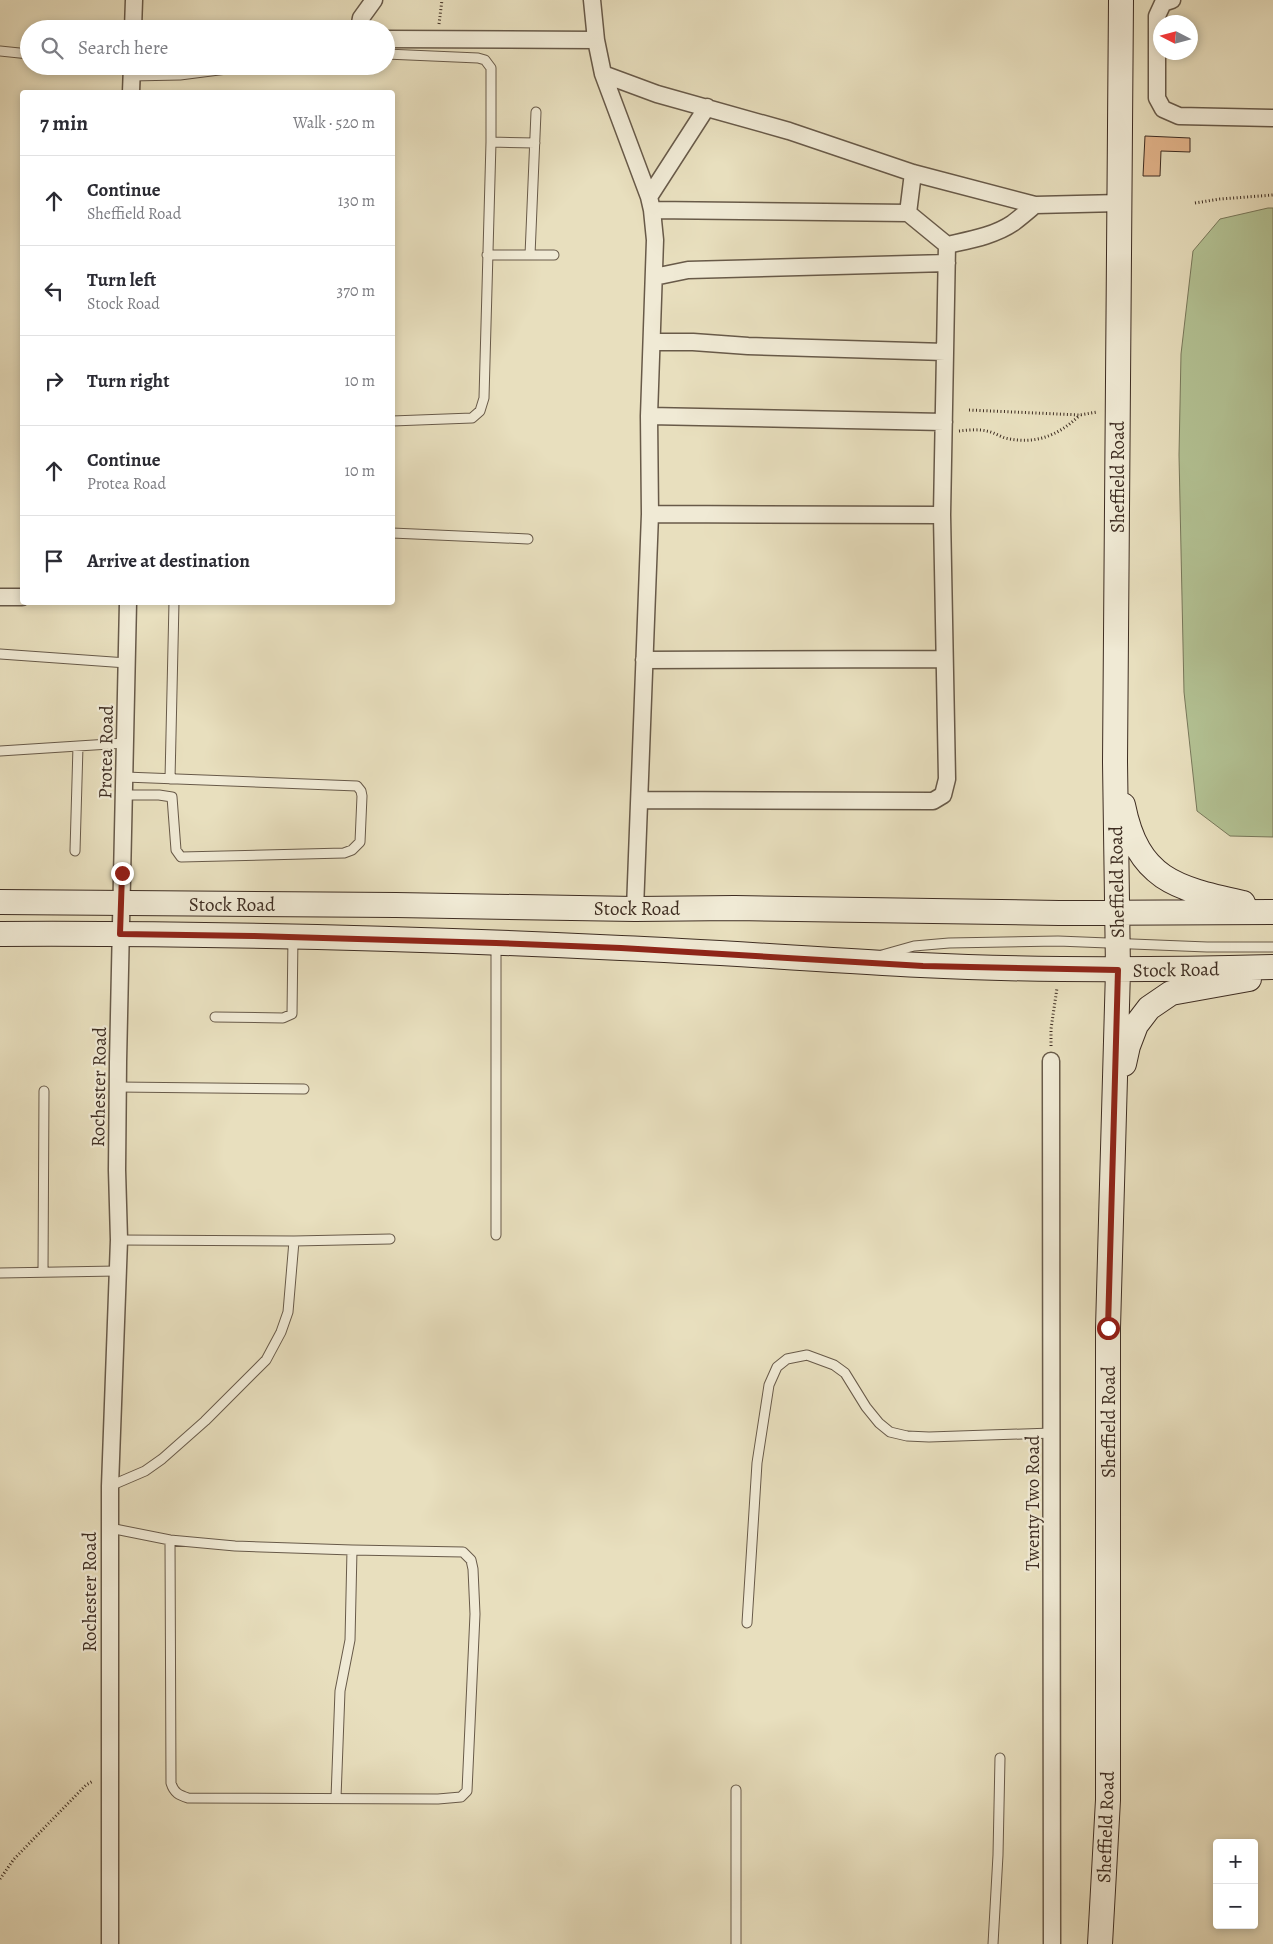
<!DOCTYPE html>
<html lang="en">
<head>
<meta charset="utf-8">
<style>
  body { margin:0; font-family:Alegreya,serif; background:#f2f2f3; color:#2b2b33 }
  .controls { position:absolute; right:15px; bottom:15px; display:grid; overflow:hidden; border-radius:5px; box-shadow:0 2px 8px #0003 }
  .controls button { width:45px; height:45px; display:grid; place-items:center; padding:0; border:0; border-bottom:1px solid #e1e1e2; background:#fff; color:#2b2b33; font:25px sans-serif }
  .compass { position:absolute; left:1153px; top:15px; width:45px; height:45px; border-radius:50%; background:#fff; box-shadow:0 2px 8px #0003; rotate:276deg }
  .stop { position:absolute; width:15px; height:15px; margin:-11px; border:4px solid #8f2418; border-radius:50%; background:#fff }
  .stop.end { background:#8f2418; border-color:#fff; box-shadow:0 1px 5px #0008 }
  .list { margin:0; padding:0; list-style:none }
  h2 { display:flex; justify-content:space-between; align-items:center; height:65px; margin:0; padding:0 20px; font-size:21px }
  h2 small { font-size:16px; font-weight:400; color:#7c7c81 }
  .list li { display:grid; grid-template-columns:32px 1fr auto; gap:15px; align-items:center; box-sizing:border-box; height:90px; padding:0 20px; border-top:1px solid #e1e1e2 }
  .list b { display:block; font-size:19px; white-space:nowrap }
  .list p { margin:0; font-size:16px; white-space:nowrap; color:#7c7c81 }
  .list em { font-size:16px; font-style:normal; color:#7c7c81 }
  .icon { flex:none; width:28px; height:28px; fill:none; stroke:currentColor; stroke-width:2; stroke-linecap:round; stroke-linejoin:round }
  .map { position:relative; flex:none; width:1273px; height:1944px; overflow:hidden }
  .search { position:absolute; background:#fff; box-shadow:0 2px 8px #0003; left:20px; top:20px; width:375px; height:55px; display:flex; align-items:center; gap:12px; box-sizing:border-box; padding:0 18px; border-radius:28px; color:#7c7c81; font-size:19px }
  .panel { position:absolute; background:#fff; box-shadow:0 2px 8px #0003; left:20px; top:90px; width:375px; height:515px; border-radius:5px }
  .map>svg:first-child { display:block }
  .green { fill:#b3c294; stroke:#78785b }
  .building { fill:#e2b48b; stroke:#3e2d22 }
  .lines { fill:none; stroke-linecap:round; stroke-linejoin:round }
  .lane-casing { stroke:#685a49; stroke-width:11 }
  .street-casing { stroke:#685a49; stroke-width:19 }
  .secondary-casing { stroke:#3e2d22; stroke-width:26 }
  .path { stroke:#3e2d22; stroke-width:3; stroke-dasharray:1 2.5; stroke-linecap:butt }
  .lane { stroke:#f0ead5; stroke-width:9 }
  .street { stroke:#f0ead5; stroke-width:16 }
  .secondary { stroke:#f0ead5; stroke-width:24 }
  .route { stroke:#8f2418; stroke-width:6 }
  .labels { text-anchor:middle; stroke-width:4.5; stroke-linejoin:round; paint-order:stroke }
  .street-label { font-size:19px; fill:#3e2d22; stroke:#f0ead5 }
</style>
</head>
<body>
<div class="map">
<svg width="1273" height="1944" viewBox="0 0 1273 1944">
  <rect width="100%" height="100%" fill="#e8dfbe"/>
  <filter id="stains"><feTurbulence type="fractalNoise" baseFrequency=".004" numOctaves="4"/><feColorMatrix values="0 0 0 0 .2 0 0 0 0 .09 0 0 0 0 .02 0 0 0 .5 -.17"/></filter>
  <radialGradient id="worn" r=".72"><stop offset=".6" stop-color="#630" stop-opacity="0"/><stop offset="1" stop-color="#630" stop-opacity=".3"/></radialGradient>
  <!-- green -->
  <path class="green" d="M 1268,208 L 1273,208 L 1273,837 L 1230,836 L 1197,811 L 1184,692 L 1179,455 L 1181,354 L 1193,251 L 1220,219 Z"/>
  <!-- building -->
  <path class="building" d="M 1145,136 L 1190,138 L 1190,152 L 1161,151 L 1160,176 L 1143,176 Z"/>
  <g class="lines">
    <defs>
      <path id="lane" d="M 0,51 L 29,54
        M 386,54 L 478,58 L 485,60 L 491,68 L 491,142 L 484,398 L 480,411 L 472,418 L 392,421
        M 131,76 L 180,75 L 250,66
        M 491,142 L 535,143
        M 487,255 L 554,255
        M 530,255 L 536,112
        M 392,533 L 528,539
        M 0,654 L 127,663
        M 0,751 L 125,743
        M 170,779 L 174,602
        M 124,795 L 159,795 L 172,797 L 176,850 L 181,857 L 344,853 L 352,850 L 360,842 L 362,796 L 361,791 L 357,786 L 125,777
        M 75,851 L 78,746
        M 882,955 L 914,946 L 949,943 L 1058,941 L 1207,947 L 1273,947
        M 215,1017 L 283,1018 L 292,1014 L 293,937
        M 118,1087 L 304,1089
        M 496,1235 L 496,943
        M 119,1240 L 294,1241 L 390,1239
        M 43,1272 L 44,1091
        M 0,1273 L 117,1271
        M 110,1486 L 145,1471 L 162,1459 L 205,1421 L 266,1360 L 281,1332 L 288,1312 L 294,1241
        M 110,1528 L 170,1540 L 235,1546 L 352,1550 L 463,1552 L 471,1560 L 473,1569 L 475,1614 L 467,1791 L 461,1797 L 438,1799 L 188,1798 C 179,1795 174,1793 171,1783 L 170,1540
        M 747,1623 L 757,1463 L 769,1385 L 777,1367 L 787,1359 L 807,1355 L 834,1365 L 845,1373 L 866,1407 L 879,1423 L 890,1432 L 907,1436 L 929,1437 L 1052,1433
        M 736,1790 L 736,1944
        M 336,1798 L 340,1691 L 350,1640 L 352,1550
        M 993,1944 L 998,1855 L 1000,1758"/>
      <path id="street" d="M 592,0 L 596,40 L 603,74 L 649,197 L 652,210 L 655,240 L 649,416 L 650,514 L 635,909
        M 1172,0 L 1163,3 L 1157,16 L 1157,98 L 1163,109 L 1179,116 L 1273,118
        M 133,29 L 134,0
        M 359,29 L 361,18 L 374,0
        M 386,39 L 596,40
        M 603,74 L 657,94 L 789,131 L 913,173 L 1035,205 L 1120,203
        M 131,92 L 132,66
        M 649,197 L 707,107
        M 908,213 L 913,173
        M 947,245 C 969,240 994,236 1013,223 C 1021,217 1028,211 1035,205
        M 654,277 L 688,270 L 947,263
        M 652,342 L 693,342 L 748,346 L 945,352
        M 649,416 L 944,422
        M 650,514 L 942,515
        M 0,597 L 22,597
        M 644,660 L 944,659
        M 640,800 L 933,801 L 943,795 L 947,779 L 942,515 L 947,245 L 908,213 L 652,210
        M 1051,1061 L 1052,1944
        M 110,1944 L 110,1486 L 119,1240 L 117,1170 L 118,1062 L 128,602"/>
      <path id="secondary" d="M 1123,805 C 1138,880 1176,888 1243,903
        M 0,902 L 396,905 L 635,909 L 735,908 L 1059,913 L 1273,912
        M 0,934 C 207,933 414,938 621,948 C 721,952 821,960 921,965 C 1038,971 1156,970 1273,967
        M 1124,1064 L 1128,1046 L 1136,1025 L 1149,1008 L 1171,993 L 1249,979
        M 1100,1944 L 1108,1800 L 1108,1328 L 1118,970 L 1115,762 L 1121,0"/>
    </defs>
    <!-- lane casing -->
    <use href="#lane" class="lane-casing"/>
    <!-- street casing -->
    <use href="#street" class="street-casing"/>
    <!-- secondary casing -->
    <use href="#secondary" class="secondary-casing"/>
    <!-- path -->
    <path class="path" d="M 439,24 L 442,0
      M 1195,203 L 1220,199 L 1273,195
      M 969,410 L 1080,415 L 1097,412
      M 959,431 C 968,430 978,429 987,431 C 993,432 999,436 1005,438 C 1035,445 1058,436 1080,415
      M 1051,1046 L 1051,1029 L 1057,988
      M 0,1879 L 14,1859 L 86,1785 L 93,1781"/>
    <!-- lane -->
    <use href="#lane" class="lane"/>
    <!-- street -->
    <use href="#street" class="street"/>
    <!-- secondary -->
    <use href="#secondary" class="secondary"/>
  </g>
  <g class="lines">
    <!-- route -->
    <path class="route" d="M 122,873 L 120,934 L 253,936 L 496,943 L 621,948 L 923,966 L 1118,970 L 1108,1328"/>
  </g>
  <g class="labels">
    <!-- street labels -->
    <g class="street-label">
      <text transform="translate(1117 477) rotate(-90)" y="7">Sheffield Road</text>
      <text transform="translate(105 752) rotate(-89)" y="7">Protea Road</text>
      <text transform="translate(1116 882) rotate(-91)" y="7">Sheffield Road</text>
      <text x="232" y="911">Stock Road</text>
      <text x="637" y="915">Stock Road</text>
      <text transform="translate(1176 969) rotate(-1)" y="7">Stock Road</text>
      <text transform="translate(98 1087) rotate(-89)" y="7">Rochester Road</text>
      <text transform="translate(1108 1422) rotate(-90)" y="7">Sheffield Road</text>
      <text transform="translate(1032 1503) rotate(-90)" y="7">Twenty Two Road</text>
      <text transform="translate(89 1592) rotate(-90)" y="7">Rochester Road</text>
      <text transform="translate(1105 1827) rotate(-88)" y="7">Sheffield Road</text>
    </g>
  </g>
  <rect width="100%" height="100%" filter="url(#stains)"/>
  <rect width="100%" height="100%" fill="url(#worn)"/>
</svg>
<div class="controls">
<button>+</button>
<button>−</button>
</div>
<svg class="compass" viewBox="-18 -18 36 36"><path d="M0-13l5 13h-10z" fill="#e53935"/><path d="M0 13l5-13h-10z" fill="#7c7c81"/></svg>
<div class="stop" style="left:1108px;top:1328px"></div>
<div class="stop end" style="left:122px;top:873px"></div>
<div class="search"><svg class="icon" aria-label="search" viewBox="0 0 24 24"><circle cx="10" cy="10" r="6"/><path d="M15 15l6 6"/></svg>Search here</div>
<section class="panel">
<h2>7 min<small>Walk · 520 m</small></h2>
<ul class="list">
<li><svg class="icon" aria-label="ahead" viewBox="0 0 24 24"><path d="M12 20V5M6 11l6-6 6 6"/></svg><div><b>Continue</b><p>Sheffield Road</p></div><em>130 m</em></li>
<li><svg class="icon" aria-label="left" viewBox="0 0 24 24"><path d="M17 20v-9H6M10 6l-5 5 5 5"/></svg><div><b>Turn left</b><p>Stock Road</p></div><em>370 m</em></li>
<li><svg class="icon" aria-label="right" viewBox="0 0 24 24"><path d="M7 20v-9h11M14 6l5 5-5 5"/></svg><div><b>Turn right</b></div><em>10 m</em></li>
<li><svg class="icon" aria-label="ahead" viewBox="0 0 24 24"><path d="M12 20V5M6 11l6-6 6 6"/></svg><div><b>Continue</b><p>Protea Road</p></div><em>10 m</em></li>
<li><svg class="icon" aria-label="arrive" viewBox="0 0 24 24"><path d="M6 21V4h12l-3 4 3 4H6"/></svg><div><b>Arrive at destination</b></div></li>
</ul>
</section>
</div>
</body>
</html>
